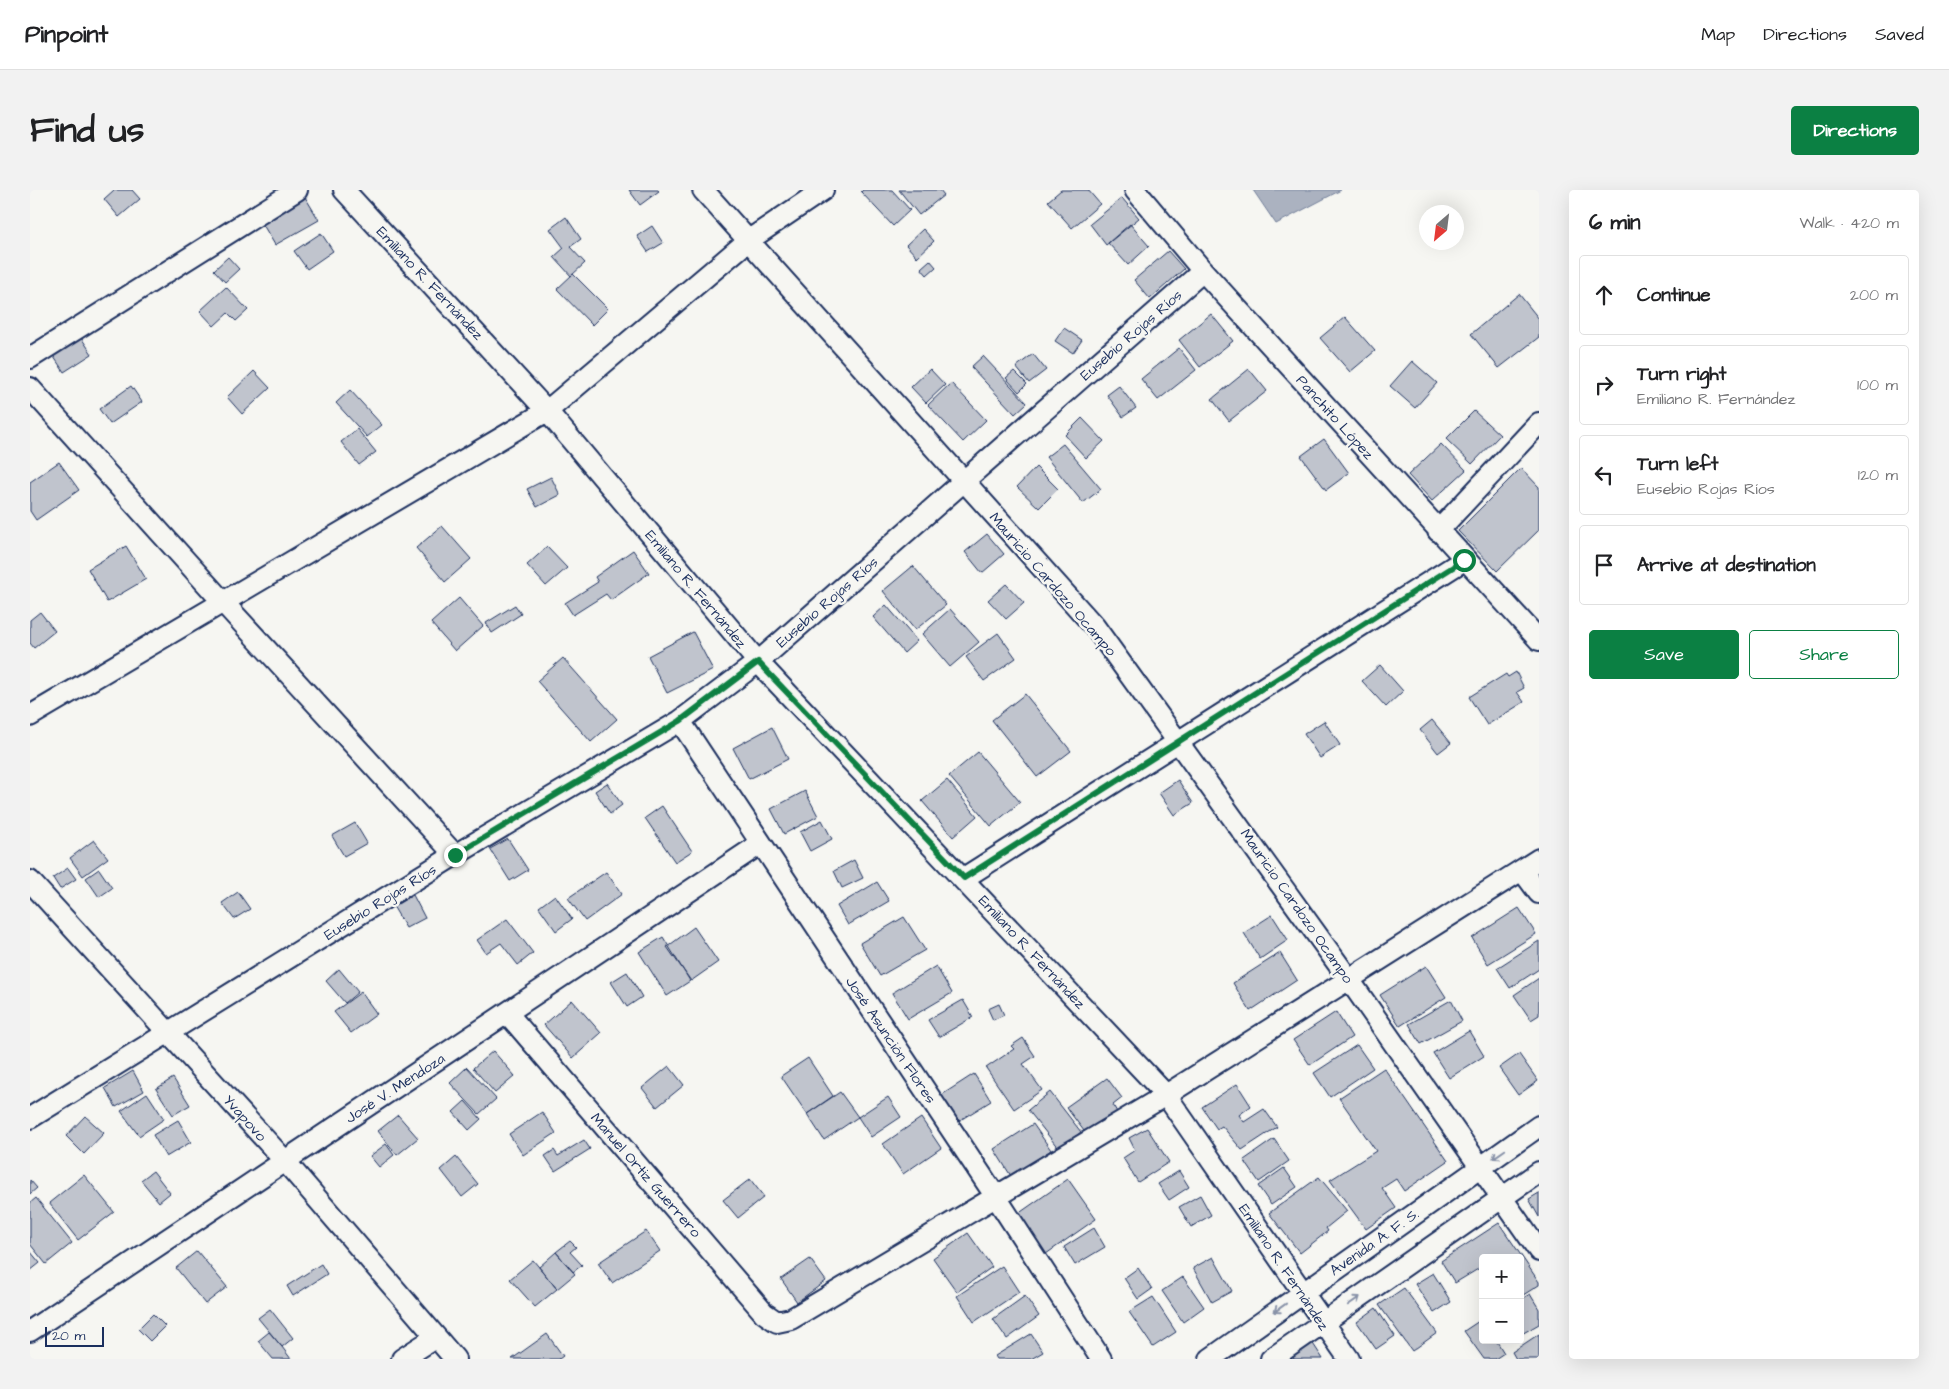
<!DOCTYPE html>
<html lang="en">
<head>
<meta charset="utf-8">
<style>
  body { margin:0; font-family:"Architects Daughter",sans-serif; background:#f2f2f2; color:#202124 }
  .controls { position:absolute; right:15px; bottom:15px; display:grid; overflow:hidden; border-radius:5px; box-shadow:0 5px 20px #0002 }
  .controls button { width:45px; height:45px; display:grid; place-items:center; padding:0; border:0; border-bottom:1px solid #e0e0e0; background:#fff; color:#202124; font:25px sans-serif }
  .compass { position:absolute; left:1389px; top:15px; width:45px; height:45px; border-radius:50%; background:#fff; box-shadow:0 5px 20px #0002; rotate:208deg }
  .scale { position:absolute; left:15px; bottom:12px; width:59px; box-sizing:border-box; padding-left:5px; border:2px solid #1b2f5e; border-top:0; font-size:14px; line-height:18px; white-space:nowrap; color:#1b2f5e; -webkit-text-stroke:4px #f6f6f2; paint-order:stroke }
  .stop { position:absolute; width:15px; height:15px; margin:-11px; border:4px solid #0b8043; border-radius:50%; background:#fff }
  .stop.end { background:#0b8043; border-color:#fff; box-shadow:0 1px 5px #0008 }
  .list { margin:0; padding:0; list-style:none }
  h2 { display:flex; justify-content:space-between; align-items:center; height:65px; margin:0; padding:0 20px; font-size:21px }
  h2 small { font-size:16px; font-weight:400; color:#757577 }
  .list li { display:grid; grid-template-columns:32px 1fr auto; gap:15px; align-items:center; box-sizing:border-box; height:80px; margin:0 10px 10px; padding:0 10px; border:1px solid #e0e0e0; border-radius:5px }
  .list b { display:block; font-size:19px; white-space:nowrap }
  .list p { margin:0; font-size:16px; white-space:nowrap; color:#757577 }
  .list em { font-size:16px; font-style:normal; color:#757577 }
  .actions { display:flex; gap:10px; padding:15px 20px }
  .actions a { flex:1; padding:11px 0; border:1px solid #0b8043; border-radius:5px; text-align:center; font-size:18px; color:#0b8043 }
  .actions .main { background:#0b8043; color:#fff }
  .icon { flex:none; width:28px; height:28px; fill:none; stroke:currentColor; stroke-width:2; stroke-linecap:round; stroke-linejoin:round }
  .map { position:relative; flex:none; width:1509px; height:1169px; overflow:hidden; border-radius:5px }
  header { display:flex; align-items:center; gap:30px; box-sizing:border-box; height:70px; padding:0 25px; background:#fff; border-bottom:1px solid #e0e0e0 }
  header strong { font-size:24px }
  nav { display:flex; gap:28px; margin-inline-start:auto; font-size:18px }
  .intro { display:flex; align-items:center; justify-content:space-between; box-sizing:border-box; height:120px; padding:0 30px }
  h1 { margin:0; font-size:35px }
  .button { padding:12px 22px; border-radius:5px; background:#0b8043; color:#fff; font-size:18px; font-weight:700 }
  main { display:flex; gap:30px; padding:0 30px }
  aside { flex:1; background:#fff; border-radius:5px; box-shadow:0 5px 20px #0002 }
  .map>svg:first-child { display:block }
  .water { fill:#abb2c0; stroke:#717e99 }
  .building { fill:#c0c4cd; stroke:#1b2f5e }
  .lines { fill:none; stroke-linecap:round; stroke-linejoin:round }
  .street-casing { stroke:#1b2f5e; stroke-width:24 }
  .street { stroke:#f6f6f2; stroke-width:20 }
  .oneway { stroke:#8892a8 }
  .route { stroke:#0b8043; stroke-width:6 }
  .labels { text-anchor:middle; stroke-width:5; stroke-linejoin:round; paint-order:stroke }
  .street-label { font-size:15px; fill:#1b2f5e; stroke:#f6f6f2 }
</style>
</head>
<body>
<header>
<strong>Pinpoint</strong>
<nav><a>Map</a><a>Directions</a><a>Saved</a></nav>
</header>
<div class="intro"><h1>Find us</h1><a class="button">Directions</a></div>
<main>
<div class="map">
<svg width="1509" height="1169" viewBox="0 0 1509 1169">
  <rect width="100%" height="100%" fill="#f6f6f2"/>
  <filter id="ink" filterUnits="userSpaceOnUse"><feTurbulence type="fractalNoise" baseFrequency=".02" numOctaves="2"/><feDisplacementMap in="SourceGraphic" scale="10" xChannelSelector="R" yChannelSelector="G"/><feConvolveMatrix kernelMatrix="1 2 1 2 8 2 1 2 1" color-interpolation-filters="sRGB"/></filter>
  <g filter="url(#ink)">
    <!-- water -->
    <path class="water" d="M 1223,0 L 1311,0 L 1246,34 Z"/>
    <!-- building -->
    <path class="building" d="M 84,0 L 102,0 L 110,9 L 89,27 L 74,9 Z
      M 599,0 L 628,0 L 629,1 L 610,15 Z
      M 833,0 L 862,0 L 880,20 L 863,36 L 831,2 Z
      M 869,0 L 910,0 L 914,5 L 889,25 Z
      M 1031,0 L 1058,0 L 1070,14 L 1042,38 L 1018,11 Z
      M 272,2 L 289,30 L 245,55 L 229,28 Z
      M 1092,8 L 1109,28 L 1076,55 L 1060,34 Z
      M 536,27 L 551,49 L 540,57 L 555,73 L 541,86 L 524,67 L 534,58 L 520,39 Z
      M 1100,34 L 1119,56 L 1098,75 L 1078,53 Z
      M 622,36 L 633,53 L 618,62 L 607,46 Z
      M 893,39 L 904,51 L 887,67 L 876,55 Z
      M 291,43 L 303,61 L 277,79 L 264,61 Z
      M 1138,61 L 1154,79 L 1120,109 L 1104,90 Z
      M 198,67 L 209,79 L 195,92 L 184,80 Z
      M 900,70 L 906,77 L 897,85 L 891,78 Z
      M 543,84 L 578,119 L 562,135 L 527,99 Z
      M 196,97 L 218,120 L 206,131 L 198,123 L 184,136 L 170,121 Z
      M 1489,104 L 1509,129 L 1509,147 L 1469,178 L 1441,144 Z
      M 1181,124 L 1203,151 L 1170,177 L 1149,150 Z
      M 1315,127 L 1345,161 L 1320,182 L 1290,148 Z
      M 1034,138 L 1052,150 L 1043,163 L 1025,151 Z
      M 48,143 L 62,164 L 34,182 L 20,161 Z
      M 1149,158 L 1166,180 L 1128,210 L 1111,189 Z
      M 1003,164 L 1016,180 L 999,193 L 986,177 Z
      M 953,166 L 997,213 L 985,224 L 941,177 Z
      M 1382,171 L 1407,193 L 1385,218 L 1360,196 Z
      M 900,179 L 915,195 L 896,213 L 881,197 Z
      M 1219,179 L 1237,201 L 1199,231 L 1182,209 Z
      M 224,181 L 240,198 L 212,224 L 197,207 Z
      M 984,181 L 997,194 L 989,202 L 976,188 Z
      M 921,193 L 956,230 L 933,252 L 898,215 Z
      M 101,196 L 112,212 L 80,234 L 69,219 Z
      M 1089,196 L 1106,218 L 1093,227 L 1077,205 Z
      M 320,200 L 352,235 L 337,247 L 306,213 Z
      M 1444,221 L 1470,245 L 1442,274 L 1416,249 Z
      M 1052,228 L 1074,251 L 1056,268 L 1035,245 Z
      M 327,239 L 346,262 L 329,275 L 311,252 Z
      M 1294,249 L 1319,283 L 1296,300 L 1271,266 Z
      M 1033,254 L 1071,299 L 1053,313 L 1016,267 Z
      M 1411,254 L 1436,280 L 1402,311 L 1378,285 Z
      M 29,272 L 49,300 L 6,330 L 0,321 L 0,292 Z
      M 1006,277 L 1028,299 L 1009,318 L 987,297 Z
      M 1491,278 L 1509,297 L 1509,340 L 1467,381 L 1428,341 Z
      M 521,287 L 530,305 L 507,317 L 497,299 Z
      M 412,336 L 441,369 L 415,392 L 386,358 Z
      M 957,344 L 974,364 L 952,383 L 935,362 Z
      M 96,356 L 116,389 L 77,412 L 58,379 Z
      M 517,357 L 537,378 L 516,396 L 497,375 Z
      M 603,360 L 619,383 L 581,410 L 576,404 L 543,425 L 535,413 L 568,392 L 565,387 Z
      M 883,376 L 916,415 L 885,440 L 853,401 Z
      M 976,394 L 994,413 L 976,429 L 958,410 Z
      M 429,408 L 453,436 L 425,461 L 401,433 Z
      M 485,415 L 491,424 L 462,443 L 456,433 Z
      M 856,415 L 887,451 L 874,463 L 843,427 Z
      M 920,419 L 949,452 L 920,477 L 892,444 Z
      M 10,422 L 25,441 L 4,458 L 0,453 L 0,430 Z
      M 663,442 L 683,480 L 637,503 L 618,466 Z
      M 968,443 L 986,468 L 954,491 L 936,467 Z
      M 533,468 L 587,529 L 561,552 L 507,491 Z
      M 1350,475 L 1373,501 L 1356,517 L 1332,491 Z
      M 1486,482 L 1494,498 L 1487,502 L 1494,512 L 1457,535 L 1439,507 L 1476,484 L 1478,487 Z
      M 995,504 L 1041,561 L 1007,587 L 962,530 Z
      M 1402,530 L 1421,553 L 1408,563 L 1390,540 Z
      M 1294,531 L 1310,555 L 1290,568 L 1274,544 Z
      M 742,537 L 758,569 L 719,589 L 703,558 Z
      M 948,562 L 990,612 L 961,636 L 919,586 Z
      M 917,590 L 947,626 L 923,647 L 892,611 Z
      M 1148,590 L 1163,613 L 1144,625 L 1129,603 Z
      M 577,593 L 592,615 L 580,624 L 565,601 Z
      M 775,601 L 788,626 L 754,644 L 741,619 Z
      M 632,616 L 662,661 L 645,672 L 615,628 Z
      M 792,630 L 802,649 L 780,661 L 770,642 Z
      M 325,633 L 337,653 L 314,666 L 302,646 Z
      M 478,649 L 498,680 L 480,691 L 460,659 Z
      M 64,650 L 78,668 L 53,686 L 40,668 Z
      M 824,670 L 833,688 L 812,698 L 804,681 Z
      M 38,678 L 46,689 L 30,699 L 23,688 Z
      M 69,679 L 82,698 L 69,707 L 56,688 Z
      M 576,682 L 592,704 L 555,731 L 538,708 Z
      M 847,692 L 859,711 L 818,735 L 807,716 Z
      M 208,702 L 220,719 L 204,729 L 192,713 Z
      M 383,705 L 395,728 L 376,738 L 363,716 Z
      M 525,705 L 542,729 L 526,741 L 509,717 Z
      M 1489,718 L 1506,744 L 1458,774 L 1442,748 Z
      M 1242,725 L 1258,750 L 1230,769 L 1214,743 Z
      M 874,727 L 895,760 L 850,786 L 830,753 Z
      M 477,729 L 503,763 L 488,775 L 471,753 L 456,763 L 447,750 Z
      M 664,737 L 688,772 L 661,791 L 637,757 Z
      M 633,747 L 660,791 L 637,806 L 609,762 Z
      M 1509,751 L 1509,779 L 1480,798 L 1467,778 Z
      M 1250,763 L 1267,790 L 1220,821 L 1203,793 Z
      M 906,776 L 922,803 L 878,829 L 862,803 Z
      M 1396,776 L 1416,807 L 1370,836 L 1350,805 Z
      M 309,779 L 328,802 L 315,813 L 296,791 Z
      M 597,782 L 612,807 L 597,817 L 581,792 Z
      M 1509,788 L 1509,825 L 1501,830 L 1484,805 Z
      M 331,802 L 347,824 L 321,843 L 304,822 Z
      M 542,810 L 571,843 L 543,868 L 514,835 Z
      M 933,810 L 943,827 L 909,847 L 898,830 Z
      M 1421,810 L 1432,831 L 1391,854 L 1379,834 Z
      M 969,814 L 974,825 L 963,830 L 958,819 Z
      M 1306,822 L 1322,847 L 1280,875 L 1263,850 Z
      M 1439,841 L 1454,866 L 1419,888 L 1403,863 Z
      M 993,848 L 1005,866 L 993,874 L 1012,900 L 984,919 L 956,878 L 984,859 L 981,856 Z
      M 1327,855 L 1343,878 L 1300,907 L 1284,883 Z
      M 463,861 L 485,886 L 465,903 L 443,878 Z
      M 1489,864 L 1508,891 L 1488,905 L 1469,878 Z
      M 778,868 L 803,906 L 777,924 L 751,886 Z
      M 639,876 L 654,895 L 627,917 L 612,898 Z
      M 437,877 L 466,909 L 449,924 L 420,893 Z
      M 1354,878 L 1418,971 L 1374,1001 L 1366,989 L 1352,998 L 1366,1018 L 1336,1039 L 1300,990 L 1346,961 L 1309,908 Z
      M 103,881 L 114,901 L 86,917 L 75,898 Z
      M 944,884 L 961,911 L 927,932 L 910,906 Z
      M 143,888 L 160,915 L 143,925 L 126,899 Z
      M 1077,888 L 1092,908 L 1083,915 L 1088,924 L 1054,941 L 1036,917 Z
      M 1207,894 L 1221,916 L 1209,925 L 1214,932 L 1234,919 L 1247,937 L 1212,960 L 1192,936 L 1187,939 L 1172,917 Z
      M 810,902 L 828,927 L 794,950 L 777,924 Z
      M 1020,902 L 1051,942 L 1029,959 L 998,920 Z
      M 117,903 L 134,929 L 109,946 L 91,921 Z
      M 858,907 L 871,927 L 841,947 L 828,927 Z
      M 435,911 L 451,929 L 439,940 L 423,922 Z
      M 512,922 L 526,943 L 493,965 L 479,944 Z
      M 368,925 L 388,948 L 367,965 L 348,941 Z
      M 55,926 L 74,943 L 54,964 L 36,946 Z
      M 891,928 L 911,958 L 873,984 L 853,954 Z
      M 148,930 L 161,952 L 136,967 L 123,945 Z
      M 1003,934 L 1021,960 L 981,986 L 964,959 Z
      M 1117,938 L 1139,972 L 1108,992 L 1093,968 L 1105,960 L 1099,948 Z
      M 1244,949 L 1259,971 L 1229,992 L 1214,970 Z
      M 554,950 L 560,959 L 525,981 L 515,966 L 524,960 L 528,966 Z
      M 356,954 L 364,965 L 349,977 L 340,966 Z
      M 426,967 L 448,994 L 432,1007 L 411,980 Z
      M 1254,978 L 1267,997 L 1241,1015 L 1228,996 Z
      M 123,981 L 140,1003 L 129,1012 L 111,990 Z
      M 1149,981 L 1159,997 L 1139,1010 L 1128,994 Z
      M 54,985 L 84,1022 L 48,1050 L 19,1013 Z
      M 1289,987 L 1317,1021 L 1296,1038 L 1298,1041 L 1270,1063 L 1239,1023 Z
      M 720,989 L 734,1007 L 708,1028 L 693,1010 Z
      M 1038,989 L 1066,1029 L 1016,1064 L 988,1024 Z
      M 0,990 L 7,998 L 0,1004 Z
      M 1509,1003 L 1509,1027 L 1499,1009 Z
      M 1170,1005 L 1181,1025 L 1161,1037 L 1149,1017 Z
      M 6,1008 L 42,1053 L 16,1074 L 0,1054 L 0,1013 Z
      M 1469,1033 L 1509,1092 L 1509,1095 L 1490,1107 L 1490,1068 L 1453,1068 L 1453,1076 L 1425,1093 L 1411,1071 Z
      M 1064,1038 L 1075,1057 L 1045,1075 L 1034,1057 Z
      M 616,1041 L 630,1061 L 582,1093 L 568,1073 Z
      M 938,1043 L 962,1077 L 927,1102 L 903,1068 Z
      M 540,1051 L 546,1057 L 540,1062 L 552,1075 L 543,1082 L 526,1062 Z
      M 0,1061 L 10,1073 L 0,1081 Z
      M 167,1061 L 197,1097 L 175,1114 L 146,1078 Z
      M 526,1062 L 545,1084 L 527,1099 L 509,1077 Z
      M 1183,1067 L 1202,1101 L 1182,1112 L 1163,1078 Z
      M 780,1069 L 796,1091 L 767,1112 L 751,1089 Z
      M 503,1070 L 527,1099 L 505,1117 L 480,1089 Z
      M 291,1074 L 297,1084 L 263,1106 L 257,1096 Z
      M 972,1076 L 989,1102 L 944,1132 L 927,1106 Z
      M 1108,1078 L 1122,1099 L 1108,1109 L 1094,1088 Z
      M 1403,1083 L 1421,1112 L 1404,1123 L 1385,1094 Z
      M 1153,1087 L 1174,1117 L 1153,1132 L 1132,1101 Z
      M 1374,1098 L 1407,1143 L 1382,1161 L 1349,1115 Z
      M 1500,1104 L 1509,1119 L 1509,1134 L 1490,1145 L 1490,1110 Z
      M 995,1106 L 1009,1126 L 977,1149 L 963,1129 Z
      M 1123,1107 L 1146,1142 L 1123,1157 L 1099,1122 Z
      M 1346,1118 L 1365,1146 L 1346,1159 L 1327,1132 Z
      M 240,1119 L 263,1148 L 252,1157 L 228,1128 Z
      M 123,1124 L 135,1136 L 120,1151 L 108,1139 Z
      M 1452,1129 L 1453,1150 L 1466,1150 L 1474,1163 L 1465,1169 L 1454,1169 L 1434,1141 Z
      M 239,1142 L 252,1157 L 261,1169 L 243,1169 L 228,1151 Z
      M 517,1144 L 533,1166 L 529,1169 L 482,1169 Z
      M 1001,1144 L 1013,1162 L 1001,1169 L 967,1169 L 965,1166 Z
      M 1509,1144 L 1509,1169 L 1486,1169 L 1482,1162 Z
      M 1278,1146 L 1293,1169 L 1264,1169 L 1258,1159 Z"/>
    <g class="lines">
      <defs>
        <path id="street" d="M 314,0 L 517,221 L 728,472 L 1136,905 L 1319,1169
          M 673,0 L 1065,437 L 1318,788 L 1509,1061
          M 1105,0 L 1173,81 L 1509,450
          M 0,168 L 267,0
          M 0,198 L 192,411 L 425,665
          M 1408,341 L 1509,233
          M 0,526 L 517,221 L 719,50 L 793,0
          M 650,531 L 966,1007 L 1071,1169
          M 1492,680 L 1509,703
          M 934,688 L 1434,370
          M 0,691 L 254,970 L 425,1169
          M 478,824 L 734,1123 L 747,1132 L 761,1129 L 1136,905 L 1509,669
          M 0,928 L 425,665 L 650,531 L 728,472 L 1173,81
          M 0,1141 C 243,978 488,817 730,654
          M 372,1169 L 406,1147
          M 1180,1169 L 1509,936
          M 1241,1169 L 1509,982"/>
      </defs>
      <!-- street casing -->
      <use href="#street" class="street-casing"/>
      <!-- street -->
      <use href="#street" class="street"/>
    </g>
    <!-- one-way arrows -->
    <defs><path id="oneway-shaft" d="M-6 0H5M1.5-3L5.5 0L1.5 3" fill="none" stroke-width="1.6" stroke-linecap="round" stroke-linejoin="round" transform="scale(1.25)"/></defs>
    <g class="oneway">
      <use href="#oneway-shaft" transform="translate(1469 964) rotate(145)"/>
      <use href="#oneway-shaft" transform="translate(1324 1111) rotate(-35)"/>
      <use href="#oneway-shaft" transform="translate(1250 1118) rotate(144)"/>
    </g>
  </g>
  <g class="lines" filter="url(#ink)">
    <!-- route -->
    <path class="route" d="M 425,665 L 650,531 L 728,472 L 934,688 L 1434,370"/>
  </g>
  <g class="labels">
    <!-- street labels -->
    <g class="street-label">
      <text transform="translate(400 93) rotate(47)" y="5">Emiliano R. Fernández</text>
      <text transform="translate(1101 145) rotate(-41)" y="5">Eusebio Rojas Ríos</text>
      <text transform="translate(1305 227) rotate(48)" y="5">Panchito López</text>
      <text transform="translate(1023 394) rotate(49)" y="5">Mauricio Cardozo Ocampo</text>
      <text transform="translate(666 399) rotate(50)" y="5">Emiliano R. Fernández</text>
      <text transform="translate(797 412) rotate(-41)" y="5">Eusebio Rojas Ríos</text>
      <text transform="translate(350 712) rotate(-32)" y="5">Eusebio Rojas Ríos</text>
      <text transform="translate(1267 716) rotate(55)" y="5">Mauricio Cardozo Ocampo</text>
      <text transform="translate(1002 762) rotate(47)" y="5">Emiliano R. Fernández</text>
      <text transform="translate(861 850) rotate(56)" y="5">José Asunción Flores</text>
      <text transform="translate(365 898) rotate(-33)" y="5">José V. Mendoza</text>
      <text transform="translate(215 928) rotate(48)" y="5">Yvapovo</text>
      <text transform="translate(616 985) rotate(49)" y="5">Manuel Ortiz Guerrero</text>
      <text transform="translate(1344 1052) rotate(-35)" y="5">Avenida A. F. S.</text>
      <text transform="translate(1254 1077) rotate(56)" y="5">Emiliano R. Fernández</text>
    </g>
  </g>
</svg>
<div class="controls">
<button>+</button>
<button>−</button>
</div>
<svg class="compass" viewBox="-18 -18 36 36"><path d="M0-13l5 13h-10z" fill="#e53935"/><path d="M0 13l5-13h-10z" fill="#757577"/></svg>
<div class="scale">20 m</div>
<div class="stop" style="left:1434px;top:370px"></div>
<div class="stop end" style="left:425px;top:665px"></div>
</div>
<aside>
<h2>6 min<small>Walk · 420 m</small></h2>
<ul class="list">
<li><svg class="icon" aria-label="ahead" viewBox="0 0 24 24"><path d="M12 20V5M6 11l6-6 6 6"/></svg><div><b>Continue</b></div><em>200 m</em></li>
<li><svg class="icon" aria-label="right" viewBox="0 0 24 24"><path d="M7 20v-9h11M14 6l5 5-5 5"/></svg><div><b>Turn right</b><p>Emiliano R. Fernández</p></div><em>100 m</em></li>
<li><svg class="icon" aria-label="left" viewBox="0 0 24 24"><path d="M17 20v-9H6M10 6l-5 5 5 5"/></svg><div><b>Turn left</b><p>Eusebio Rojas Ríos</p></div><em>120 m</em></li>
<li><svg class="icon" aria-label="arrive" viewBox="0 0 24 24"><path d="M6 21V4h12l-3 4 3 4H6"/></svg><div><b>Arrive at destination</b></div></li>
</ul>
<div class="actions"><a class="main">Save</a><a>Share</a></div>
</aside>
</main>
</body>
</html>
